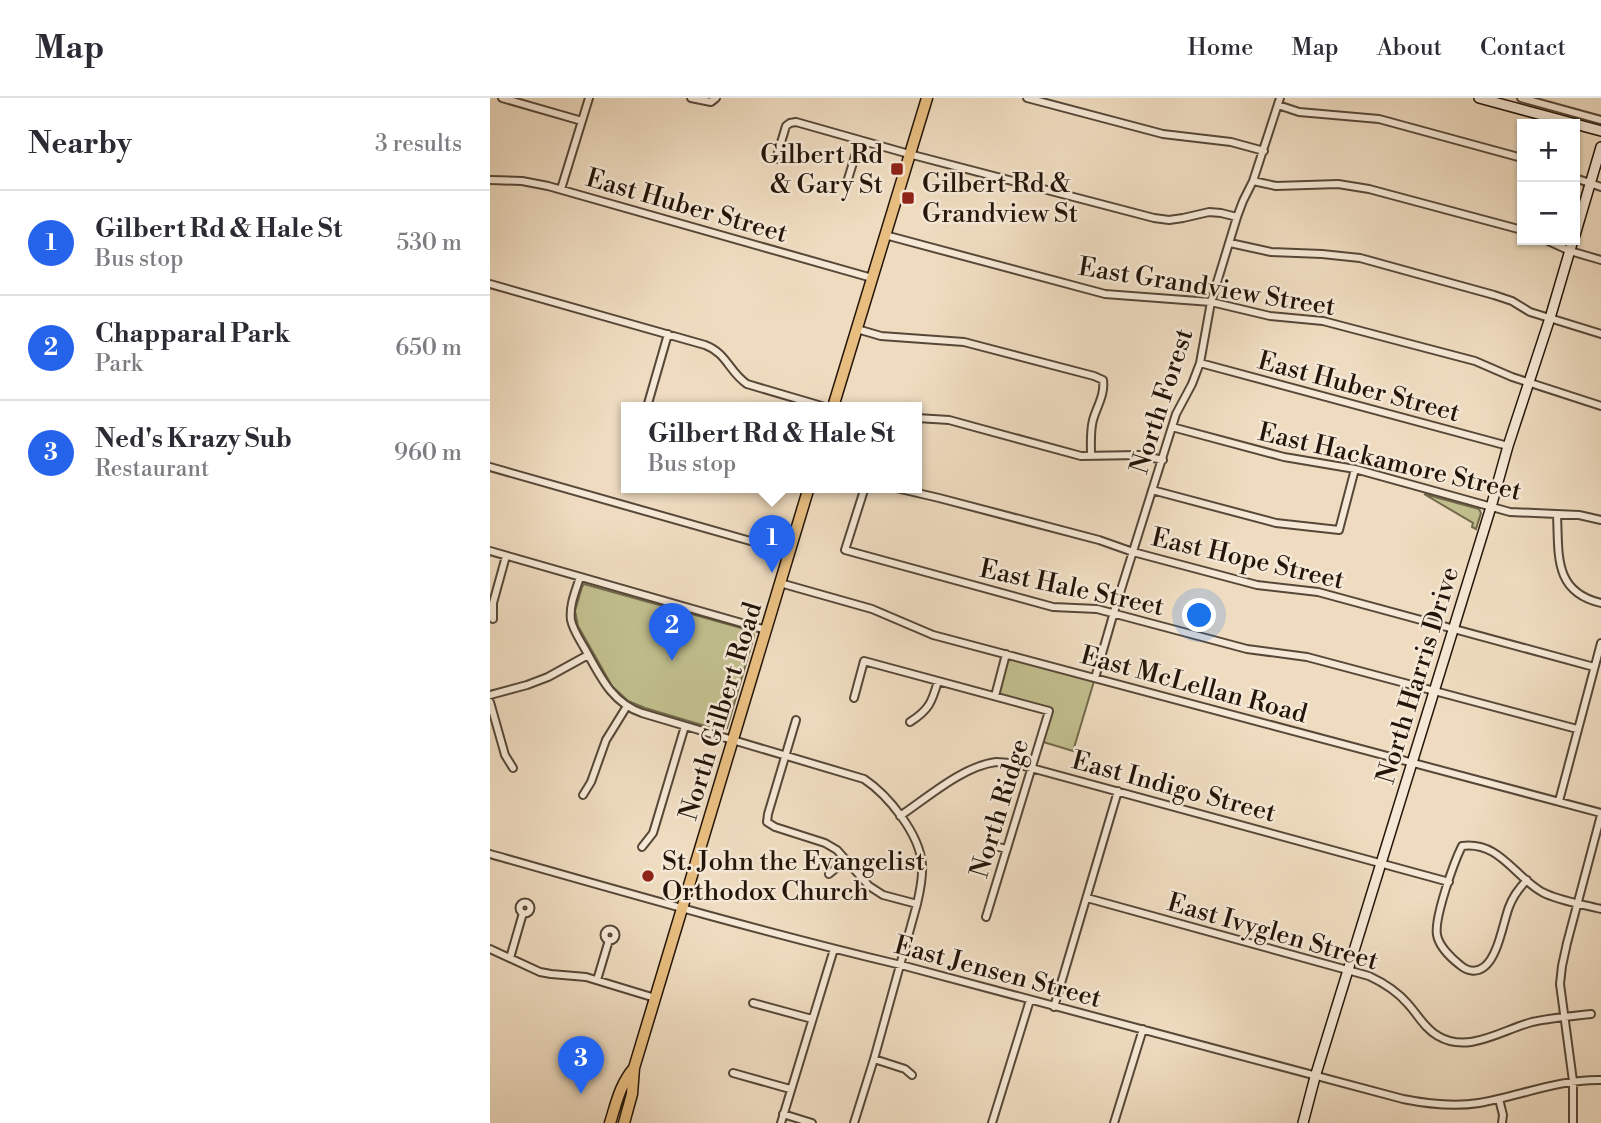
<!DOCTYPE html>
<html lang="en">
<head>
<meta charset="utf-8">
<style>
  body { margin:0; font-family:"Libre Bodoni",serif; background:#f7f7f7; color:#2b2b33 }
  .controls { position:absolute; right:21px; top:21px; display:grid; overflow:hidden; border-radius:0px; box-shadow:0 2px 5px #0004 }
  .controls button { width:63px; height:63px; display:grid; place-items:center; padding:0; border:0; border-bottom:2px solid #e1e1e2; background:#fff; color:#2b2b33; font:35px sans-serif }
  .you { position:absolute; left:710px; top:518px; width:24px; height:24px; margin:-18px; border:5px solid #fff; border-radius:50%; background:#1a73e8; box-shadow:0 0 0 10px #1a73e833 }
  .badge { display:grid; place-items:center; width:46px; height:46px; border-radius:50%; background:#2563eb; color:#fff; font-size:23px; font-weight:700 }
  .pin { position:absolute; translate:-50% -58px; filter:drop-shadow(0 2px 4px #0008) }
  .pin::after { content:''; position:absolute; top:37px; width:24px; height:21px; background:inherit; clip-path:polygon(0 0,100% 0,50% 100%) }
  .popup { position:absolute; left:131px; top:304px; width:301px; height:91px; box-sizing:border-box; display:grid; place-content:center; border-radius:0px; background:#fff; filter:drop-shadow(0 2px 5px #0005); font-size:23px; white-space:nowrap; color:#7c7c81 }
  .popup b { font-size:26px; color:#2b2b33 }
  .popup::after { content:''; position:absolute; left:50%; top:100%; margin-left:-14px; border:14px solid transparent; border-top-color:#fff }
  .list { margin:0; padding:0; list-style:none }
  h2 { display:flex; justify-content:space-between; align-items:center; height:91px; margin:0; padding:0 28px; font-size:30px }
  h2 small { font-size:23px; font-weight:400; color:#7c7c81 }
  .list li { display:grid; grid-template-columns:46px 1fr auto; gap:21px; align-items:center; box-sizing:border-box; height:105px; padding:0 28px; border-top:2px solid #e1e1e2 }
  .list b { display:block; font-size:26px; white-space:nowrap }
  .list p { margin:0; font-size:23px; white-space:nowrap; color:#7c7c81 }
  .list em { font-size:23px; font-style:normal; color:#7c7c81 }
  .map { position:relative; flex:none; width:1111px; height:1025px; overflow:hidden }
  header { display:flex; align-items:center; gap:42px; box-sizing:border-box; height:98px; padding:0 35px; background:#fff; border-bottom:2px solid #e1e1e2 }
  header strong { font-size:33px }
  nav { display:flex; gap:38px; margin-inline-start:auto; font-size:24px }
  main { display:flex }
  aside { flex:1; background:#fff }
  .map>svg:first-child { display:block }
  .green { fill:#c1be8d; stroke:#726a4b; stroke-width:2 }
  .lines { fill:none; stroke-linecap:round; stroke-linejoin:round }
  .street-casing { stroke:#564737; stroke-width:10 }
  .secondary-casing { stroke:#231509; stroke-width:12 }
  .primary-casing { stroke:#231509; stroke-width:13 }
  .street { stroke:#f5e8d6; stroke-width:6 }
  .secondary { stroke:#f5e8d6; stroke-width:9 }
  .primary { stroke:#e8be80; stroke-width:10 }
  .poi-dot { fill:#8f2418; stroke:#f5e8d6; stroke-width:2.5 }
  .labels { text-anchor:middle; stroke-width:5; stroke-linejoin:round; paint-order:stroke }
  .poi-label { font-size:26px; fill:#231509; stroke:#f5e8d6; text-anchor:start }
  .street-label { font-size:26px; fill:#231509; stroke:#f5e8d6 }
</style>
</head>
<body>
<header>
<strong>Map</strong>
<nav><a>Home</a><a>Map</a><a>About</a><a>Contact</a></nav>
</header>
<main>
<aside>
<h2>Nearby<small>3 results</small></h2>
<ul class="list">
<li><span class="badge">1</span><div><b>Gilbert Rd &amp; Hale St</b><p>Bus stop</p></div><em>530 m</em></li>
<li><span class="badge">2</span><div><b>Chapparal Park</b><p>Park</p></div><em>650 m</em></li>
<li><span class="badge">3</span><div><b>Ned's Krazy Sub</b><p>Restaurant</p></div><em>960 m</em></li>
</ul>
</aside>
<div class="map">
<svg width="1111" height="1025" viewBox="0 0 1111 1025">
  <rect width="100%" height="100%" fill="#efdcc0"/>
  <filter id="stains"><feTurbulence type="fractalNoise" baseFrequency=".00286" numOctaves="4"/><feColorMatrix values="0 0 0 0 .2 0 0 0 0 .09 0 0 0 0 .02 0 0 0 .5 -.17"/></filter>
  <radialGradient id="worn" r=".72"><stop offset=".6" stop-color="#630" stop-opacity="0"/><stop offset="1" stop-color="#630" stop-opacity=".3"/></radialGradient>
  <!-- green -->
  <path class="green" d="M 934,396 L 989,411 L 991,415 L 986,431 L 982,429 L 983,425 Z
    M 94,486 L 262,533 L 264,538 L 237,630 L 232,633 L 155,610 L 138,603 L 122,588 L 88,528 L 85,513 L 92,489 Z
    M 516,556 L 605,580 L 583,653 L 550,643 L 558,613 L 505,598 Z"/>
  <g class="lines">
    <defs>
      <path id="street" d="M 12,0 L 92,23
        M 201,0 L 221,4 L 226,0
        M 537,0 L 673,36 L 741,44 L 774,53
        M 1031,0 L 1111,22
        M 788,7 L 809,14 L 889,21 L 1032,60
        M 286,61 L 296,28 L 300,25 L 306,24 L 419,56 L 664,120 L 679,122 L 693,120 L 719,114 L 731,115 L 747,119
        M 1085,80 L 1111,89
        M 358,81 L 370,42
        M 0,82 L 32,83 L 58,88 L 382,180
        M 763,83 L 786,88 L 848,86 L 879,91 L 1032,132
        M 71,91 L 99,0
        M 395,137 L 615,196 L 721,204 L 780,218 L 833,223 L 985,263 L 1022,279 L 1111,308
        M 1056,142 L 1080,153 L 1111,162
        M 740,145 L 781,154 L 832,156 L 870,160 L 1004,197 L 1022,203 L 1040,214 L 1111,236
        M 0,186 L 215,247 C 237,255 239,274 257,286 L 335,309
        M 367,231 L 391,238 L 474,244 L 604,278 L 613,282 C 615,297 607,308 603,322 C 600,333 601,346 601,357
        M 710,265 L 1018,348
        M 157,309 L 178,236
        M 427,320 L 459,322 L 591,358 L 650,357 L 673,362
        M 682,329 L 794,359 L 865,371 L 1020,414 L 1089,417 L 1111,422
        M 0,369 L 299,454
        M 375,389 L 355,452 L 563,509 L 607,511 L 757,551 L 817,559 L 1087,631
        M 402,389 L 449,400 L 609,442 L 643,454 L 767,487 L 828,494 L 1104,569
        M 662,392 L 786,425 L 849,432 L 865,371
        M 1067,417 C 1069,456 1063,494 1111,505
        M 0,453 L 276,532
        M 90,479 C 86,492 79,507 81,522 C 83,532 90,542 95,551 C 110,578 122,605 152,615 L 374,681 C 398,697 430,736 432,767 C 433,780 430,793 427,806 L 384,961 L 364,1025
        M 290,485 L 382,511 L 443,537 L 1111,715
        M 3,521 L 3,505 L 16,458
        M 605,580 L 624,514 L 686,316 L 702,286 L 710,265 L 721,204 L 747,119 L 753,103 L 763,83 L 790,0
        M 0,597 L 37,587 L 58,579 L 98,557
        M 505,598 L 516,556
        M 364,600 L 374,563 L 559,613 L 496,819
        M 0,604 L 15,657 L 23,670
        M 306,622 L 278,716 L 277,724 L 285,729 L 335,745 L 347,752 L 379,788 L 393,797 L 427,806
        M 420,624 C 439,612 442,604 448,583
        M 93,697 L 101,684 L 116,642 L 137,608
        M 1069,703 L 1111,545
        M 410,718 C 437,700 473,668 506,664 C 511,664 517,665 523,665 L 959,784
        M 504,748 L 517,751
        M 152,749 L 163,735 L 195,628
        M 0,756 C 137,795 273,834 411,867 L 913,1001 C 938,1006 964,1009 989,1005 C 1030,998 1069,981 1111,982
        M 339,776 L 356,762
        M 1037,782 C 1029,790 1023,798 1019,809 C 1013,825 1008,859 994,869 C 986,875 977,873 970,867 C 961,860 949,848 947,837 C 944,820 964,764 972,748 C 1009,743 1024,778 1052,794 C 1069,803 1092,806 1111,811
        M 597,800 L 879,878 C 894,885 907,893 918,906 C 928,917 935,931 948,938 C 978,956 1012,932 1042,924 C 1061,920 1082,918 1101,916
        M29.5 810a5.5 5.5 0 1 1 11 0a5.5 5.5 0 1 1-11 0Z
        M114.5 837a5.5 5.5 0 1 1 11 0a5.5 5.5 0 1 1-11 0Z
        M 0,851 L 50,874 L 61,876 L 96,879 L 165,900
        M 20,860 L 33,815
        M 107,882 L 119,842
        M 263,905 L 322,921
        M 564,909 L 628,693
        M 384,961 L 415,971 L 422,977
        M 243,975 L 300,991
        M 1009,1001 L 1013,1017 L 1012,1025
        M 293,1016 L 322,1025
        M 291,1025 L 344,851
        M 502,1025 L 540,902
        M 624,1025 L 653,931
        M 1083,1025 L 1083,983 L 1070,886 L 1072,868 L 1077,845 L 1111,717"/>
      <path id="secondary" d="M 989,0 L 1111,33
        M 1085,137 L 1111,49
        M 813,1025 L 825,979 L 1001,409 L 1018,348 L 1060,220 L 1083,142"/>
      <path id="primary" d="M 343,309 L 437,0
        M 120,1025 C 126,1006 130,986 144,970
        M 134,1025 L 142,996 L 144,970 L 319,389"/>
    </defs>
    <!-- street casing -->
    <use href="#street" class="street-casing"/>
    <!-- secondary casing -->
    <use href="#secondary" class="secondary-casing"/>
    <!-- primary casing -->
    <use href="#primary" class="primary-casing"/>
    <!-- street -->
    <use href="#street" class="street"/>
    <!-- secondary -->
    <use href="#secondary" class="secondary"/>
    <!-- primary -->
    <use href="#primary" class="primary"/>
  </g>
  <!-- markers -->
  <g class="poi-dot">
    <rect x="400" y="64" width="14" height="14" rx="3.5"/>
    <rect x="411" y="93" width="14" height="14" rx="3.5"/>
    <circle cx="158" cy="778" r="7"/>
  </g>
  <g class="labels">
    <!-- poi labels -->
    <g class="poi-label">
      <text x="393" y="65" text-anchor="end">Gilbert Rd<tspan x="393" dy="30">&amp; Gary St</tspan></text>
      <text x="432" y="94">Gilbert Rd &amp;<tspan x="432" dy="30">Grandview St</tspan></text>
      <text x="172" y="772">St. John the Evangelist<tspan x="172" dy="30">Orthodox Church</tspan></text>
    </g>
    <!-- street labels -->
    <g class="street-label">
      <text transform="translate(197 107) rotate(16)" y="9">East Huber Street</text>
      <text transform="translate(717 188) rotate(9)" y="9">East Grandview Street</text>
      <text transform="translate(869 288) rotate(15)" y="9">East Huber Street</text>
      <text transform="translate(671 303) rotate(-72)" y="9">North Forest</text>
      <text transform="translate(900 363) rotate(13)" y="9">East Hackamore Street</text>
      <text transform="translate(758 460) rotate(13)" y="9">East Hope Street</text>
      <text transform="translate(582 489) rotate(12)" y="9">East Hale Street</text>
      <text transform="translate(927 577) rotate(-73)" y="9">North Harris Drive</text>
      <text transform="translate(704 586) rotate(15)" y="9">East McLellan Road</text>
      <text transform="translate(230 613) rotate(-73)" y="9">North Gilbert Road</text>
      <text transform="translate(684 688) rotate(15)" y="9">East Indigo Street</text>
      <text transform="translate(509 710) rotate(-73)" y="9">North Ridge</text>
      <text transform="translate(783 833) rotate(16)" y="9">East Ivyglen Street</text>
      <text transform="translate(508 873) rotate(15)" y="9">East Jensen Street</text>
    </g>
  </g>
  <rect width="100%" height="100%" filter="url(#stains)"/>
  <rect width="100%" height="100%" fill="url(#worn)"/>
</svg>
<div class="controls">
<button>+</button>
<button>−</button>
</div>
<div class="you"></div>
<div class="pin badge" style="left:282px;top:475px">1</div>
<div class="popup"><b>Gilbert Rd &amp; Hale St</b>Bus stop</div>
<div class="pin badge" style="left:182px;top:563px">2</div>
<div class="pin badge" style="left:91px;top:996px">3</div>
</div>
</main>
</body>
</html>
